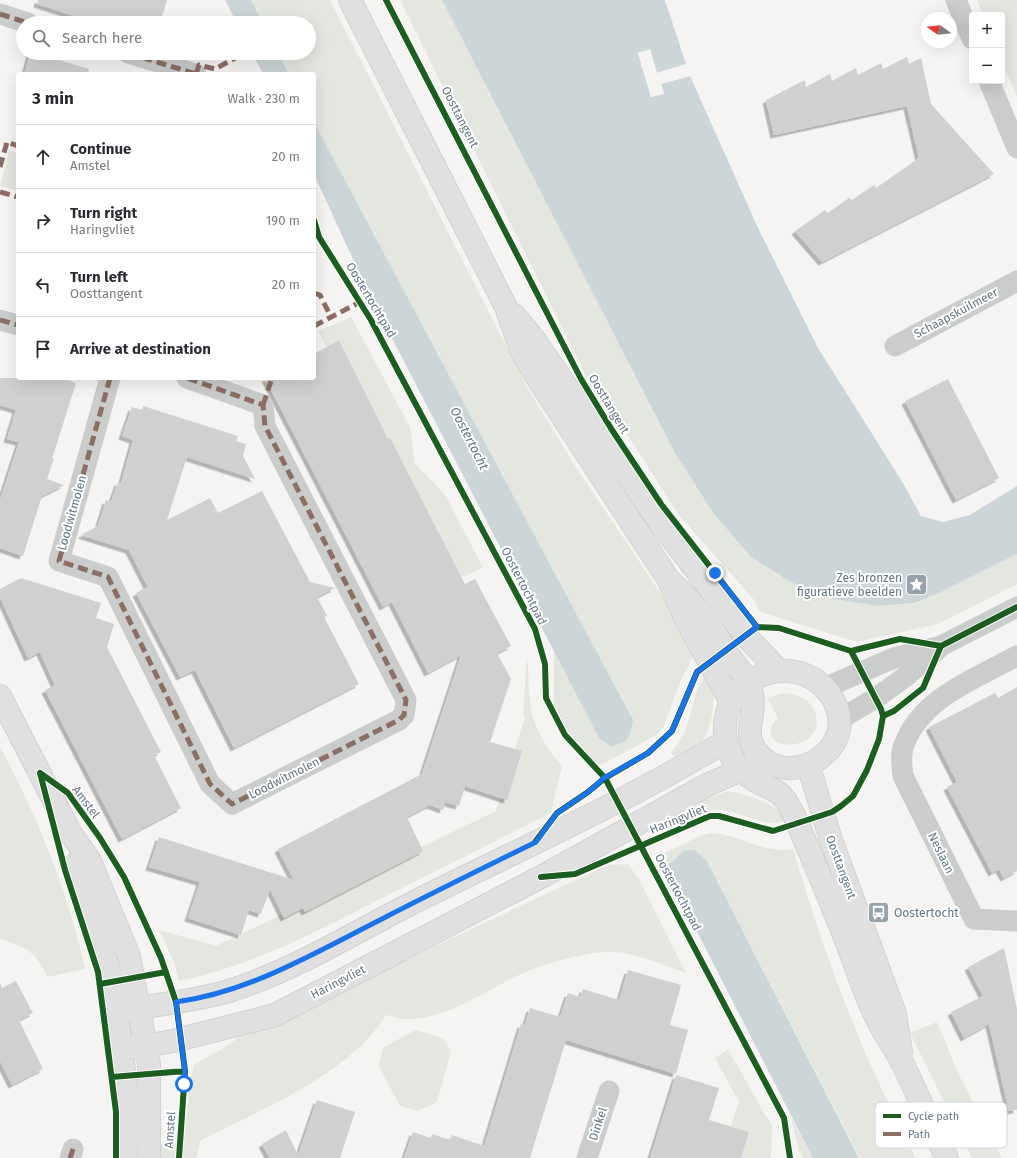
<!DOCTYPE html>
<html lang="en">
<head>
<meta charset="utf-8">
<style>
  body { margin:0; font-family:"Fira Sans",sans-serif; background:#f7f7f7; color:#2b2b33 }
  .controls { position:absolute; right:12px; top:12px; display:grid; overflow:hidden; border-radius:4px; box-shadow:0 4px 16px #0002 }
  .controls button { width:36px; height:36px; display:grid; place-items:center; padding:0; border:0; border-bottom:1px solid #e1e1e2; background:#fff; color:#2b2b33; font:20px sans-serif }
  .compass { position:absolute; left:921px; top:12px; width:36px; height:36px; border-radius:50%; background:#fff; box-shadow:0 4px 16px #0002; rotate:284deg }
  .stop { position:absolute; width:12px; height:12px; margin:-9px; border:3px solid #1a73e8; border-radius:50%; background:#fff }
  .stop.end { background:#1a73e8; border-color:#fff; box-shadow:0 1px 4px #0008 }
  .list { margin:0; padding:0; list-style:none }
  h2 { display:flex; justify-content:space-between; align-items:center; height:52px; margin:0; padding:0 16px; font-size:17px }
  h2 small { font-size:13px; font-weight:400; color:#7c7c81 }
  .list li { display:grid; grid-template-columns:26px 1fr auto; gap:12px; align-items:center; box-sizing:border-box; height:64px; padding:0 16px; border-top:1px solid #e1e1e2 }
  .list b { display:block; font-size:15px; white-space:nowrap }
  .list p { margin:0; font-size:13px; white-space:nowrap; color:#7c7c81 }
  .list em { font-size:13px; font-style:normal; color:#7c7c81 }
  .icon { flex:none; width:22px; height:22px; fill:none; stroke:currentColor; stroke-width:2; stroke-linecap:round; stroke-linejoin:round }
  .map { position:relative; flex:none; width:1017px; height:1158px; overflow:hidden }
  .search { position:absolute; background:#fff; box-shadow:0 4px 16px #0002; left:16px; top:16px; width:300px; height:44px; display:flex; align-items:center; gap:10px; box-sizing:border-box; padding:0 14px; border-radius:22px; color:#7c7c81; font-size:15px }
  .panel { position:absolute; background:#fff; box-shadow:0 4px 16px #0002; left:16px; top:72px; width:300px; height:308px; border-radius:4px }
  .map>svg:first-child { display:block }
  .green { fill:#e4e7e0 }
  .water { fill:#ccd5d7 }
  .pier { fill:#f5f4f2 }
  .building { fill:#cfd0d0; filter:url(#shadow) }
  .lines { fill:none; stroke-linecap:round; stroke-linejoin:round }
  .secondary-casing { stroke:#d1d2d2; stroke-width:24 }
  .street { stroke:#cbcdcd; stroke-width:21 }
  .secondary { stroke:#e0e0e0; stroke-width:22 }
  .quiet { stroke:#8d6e63; stroke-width:5; stroke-dasharray:10 5; stroke-linecap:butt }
  .cycleway-casing { stroke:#fff; stroke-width:8 }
  .cycleway { stroke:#1b5e20; stroke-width:6 }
  .route { stroke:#1a73e8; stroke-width:5 }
  .labels { text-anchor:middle; stroke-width:4; stroke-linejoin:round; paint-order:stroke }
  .street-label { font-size:12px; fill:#637784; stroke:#fff }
  .poi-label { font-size:12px; fill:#637784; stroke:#fff; text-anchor:end }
  .water-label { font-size:13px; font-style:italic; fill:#5e7a81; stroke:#fff }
  .key { fill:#fff; stroke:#d0d6da; stroke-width:1 }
  .key-label { font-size:11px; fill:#637784 }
</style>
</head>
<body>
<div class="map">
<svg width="1017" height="1158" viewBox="0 0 1017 1158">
  <defs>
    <filter id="shadow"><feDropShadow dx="-3.5" dy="3.5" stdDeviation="0" flood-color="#0004"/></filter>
  </defs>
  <rect width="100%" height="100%" fill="#f5f4f2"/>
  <!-- green -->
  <path class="green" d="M 251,0 L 330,0 L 528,389 L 574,464 L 665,600 L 692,648 L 693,657 L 681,680 L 663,728 L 657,735 L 595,768 L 568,737 L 554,708 L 554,650 L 599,738 L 633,720 L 314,122 L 314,74 L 289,74 L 278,53 L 309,53 L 309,23 L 263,23 Z
    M 400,0 L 442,0 L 676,455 L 714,514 L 750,556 L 790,582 L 834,599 L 878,606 L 914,603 L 941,592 L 1017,554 L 1017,584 L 938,624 L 857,642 L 760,612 L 755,601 L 678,514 L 623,428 L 592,388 Z
    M 977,0 L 1017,0 L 1017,97 L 1002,62 L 1002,15 L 983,15 Z
    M 9,150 L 18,153 L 18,191 L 0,186 Z
    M 351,317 L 410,427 L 415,464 L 445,495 L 483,567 L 466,576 L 448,577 L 318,331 Z
    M 527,657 C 529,675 528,695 532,713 C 536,733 549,751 562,766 L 551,813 C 491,843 432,873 372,903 C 310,935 248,967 179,981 L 174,962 L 159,930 L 216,946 L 496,811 L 525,717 L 523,714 Z
    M 705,676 L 715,682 C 714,697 713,727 703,740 C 696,748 686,752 676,757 L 671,753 L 685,732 L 698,687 Z
    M 783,693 C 795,694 808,697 814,710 C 832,750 760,756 772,725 C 774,722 776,720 778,718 L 767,698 Z
    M 0,746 C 37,816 68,891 85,969 L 48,977 C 34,950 27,948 0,939 Z
    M 728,791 C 750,795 773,802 788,820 C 761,830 744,811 719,810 C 709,809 701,813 692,816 L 696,802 Z
    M 710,833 C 738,833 764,855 793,849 C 826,959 862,1057 916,1158 L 860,1158 L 707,861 L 685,850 L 667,866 L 671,881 L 658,856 L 702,835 Z
    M 628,864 L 639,879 L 686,973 C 660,964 631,950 604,952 C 576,955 544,963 519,975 C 483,992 446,1020 404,1019 C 398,1019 392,1016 386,1015 C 351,1073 261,1110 201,1140 L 196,1158 L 157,1158 L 158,1145 L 181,1142 L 185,1134 L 191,1075 L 195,1064 L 227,1046 L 251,1027 L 309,1005 L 608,865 Z
    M 937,1022 L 959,1075 L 1002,1158 L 972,1158 L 910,1033 Z
    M 416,1030 L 443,1038 L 451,1052 L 437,1102 L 418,1111 L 400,1106 L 378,1065 L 384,1047 Z
    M 728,1049 L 764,1113 L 772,1124 L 771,1158 L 720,1158 L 739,1102 L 715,1058 Z
    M 791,1117 L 813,1158 L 803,1158 L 799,1151 Z"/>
  <!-- water -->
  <path class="water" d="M 225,0 L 251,0 L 263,23 L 237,23 Z
    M 442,0 L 665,0 L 686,64 L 657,73 L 650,50 L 638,53 L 651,97 L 664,93 L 661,84 L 690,76 L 758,228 L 818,348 L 903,483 L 921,516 L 943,522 L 970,515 L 1017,486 L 1017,554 L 941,592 L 914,603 L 878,606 L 834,599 L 790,582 L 750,556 L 714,514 L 676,455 Z
    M 252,53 L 278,53 L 289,74 L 263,74 Z
    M 314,122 L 633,720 C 630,739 629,740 612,747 L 599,738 L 367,290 L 314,174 Z
    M 685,850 L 695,850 L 707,861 L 859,1158 L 813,1158 L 671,881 L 667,866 Z"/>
  <!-- pier -->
  <path class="pier" d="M 650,49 L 657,73 L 686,64 L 687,66 L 656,75 L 648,52 L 640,54 L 653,95 L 661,92 L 660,82 L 689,74 L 690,76 L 661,84 L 664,94 L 651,97 L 638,53 Z"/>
  <!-- building -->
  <path class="building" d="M 38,0 L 167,0 L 160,23 L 96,23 L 37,4 Z
    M 30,53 L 36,53 L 89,69 L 88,74 L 24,74 Z
    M 907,57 L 909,64 L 921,58 L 931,104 L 994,174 L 822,262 L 795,231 L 825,210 L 828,213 L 849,198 L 852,200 L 874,185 L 876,188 L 919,158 L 907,106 L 774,135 L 766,100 L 805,80 L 806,87 L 830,74 L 832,81 L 856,68 L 858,75 L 881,63 L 883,69 Z
    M 339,340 L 388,439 L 390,438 L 465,584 L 475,579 L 511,646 L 497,653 L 511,679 L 490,742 L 522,751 L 507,800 L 465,786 L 459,806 L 445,802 L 443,810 L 430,805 L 407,817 L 423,851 L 305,912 L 303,908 L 284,918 L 270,889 L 261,914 L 249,910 L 241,935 L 188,918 L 200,882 L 149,867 L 159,837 L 294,880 L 278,849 L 422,774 L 461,655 L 428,673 L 392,602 L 383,607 L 265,378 L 314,378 L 314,354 Z
    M 0,378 L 62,378 L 76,383 L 52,459 L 54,459 L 47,479 L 64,485 L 42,496 L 23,556 L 0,548 L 0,500 L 19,442 L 7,439 L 16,410 L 0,405 Z
    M 948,379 L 999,478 L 956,500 L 905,401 Z
    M 143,406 L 238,436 L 236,441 L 246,444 L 243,456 L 255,479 L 187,457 L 167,520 L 210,498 L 218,513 L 262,491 L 310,582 L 335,588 L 317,597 L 327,616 L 324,617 L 359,684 L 234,748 L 195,670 L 180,677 L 136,593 L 148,587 L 129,550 L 81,535 L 98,526 L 106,500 L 111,502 L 118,482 L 121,483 L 133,440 L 122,436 L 132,407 L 142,410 Z
    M 21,578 L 101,603 L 96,618 L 114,624 L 107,647 L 161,752 L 154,755 L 181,808 L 122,839 L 45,690 L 55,685 L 40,652 L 28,658 L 0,597 L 0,589 Z
    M 1017,687 L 1017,871 L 1004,878 L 999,869 L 992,873 L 947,787 L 957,782 L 929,727 L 995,693 L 998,698 Z
    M 1004,948 L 1017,1009 L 1017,1110 L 1009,1111 L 989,1024 L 964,1038 L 951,1012 L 983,996 L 968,967 Z
    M 628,970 L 681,985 L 670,1025 L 688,1030 L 676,1074 L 566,1040 L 530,1158 L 404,1158 L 413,1132 L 431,1138 L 432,1134 L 450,1140 L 452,1135 L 484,1146 L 521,1024 L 525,1025 L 530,1008 L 560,1017 L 568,993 L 580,997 L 583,989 L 619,1000 Z
    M 16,981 L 33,1013 L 19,1020 L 43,1069 L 12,1085 L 0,1061 L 0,983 L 2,988 Z
    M 676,1075 L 719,1088 L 709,1120 L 749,1132 L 741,1158 L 650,1158 Z
    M 317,1100 L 355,1112 L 340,1158 L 270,1158 L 262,1144 L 286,1130 L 298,1155 Z"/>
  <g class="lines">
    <defs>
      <path id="secondary" d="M 350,0 L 506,307 L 521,350 L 536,376 L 668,579 L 688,624 L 731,702
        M 514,315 L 534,339 L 661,524 L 745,635 L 779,671
        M 668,579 C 679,590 692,602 702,615 C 713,629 722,645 732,660 C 740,670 749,681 752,694 C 757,715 742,731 756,751 C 785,791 854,754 837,708 C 811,642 713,671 726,741 C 729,758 740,771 754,780 C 762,786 773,788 780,794 C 786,799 790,808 794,815 C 812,857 830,900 847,943 C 857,969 865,996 878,1021 C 885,1036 896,1049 903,1064 C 918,1095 931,1127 947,1158
        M 0,696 L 71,834 L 90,861 L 129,956 L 149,1063 L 149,1158
        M 808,764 L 831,840 L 895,1014 L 901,1052
        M 78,862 L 112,982 L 129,1107 L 126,1158
        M 117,1012 C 154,1004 192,1002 229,991 C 298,969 360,929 424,897 C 525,847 629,800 726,741
        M 122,1050 L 173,1041 L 275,1015 L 541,877 L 705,786 L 754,764"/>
    </defs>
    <!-- secondary casing -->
    <use href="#secondary" class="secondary-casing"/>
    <!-- street -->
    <path class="street" d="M 956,0 L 972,39
      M 0,14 L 28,23
      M 128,53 L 196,74
      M 989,81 L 1017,148
      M 0,320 L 18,325
      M 895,346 L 1017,281
      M 110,378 L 59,561 L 108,577 L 210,784 L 232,804 L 399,720 L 404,715 L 406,700 L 265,426 L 263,405 L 187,378
      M 1017,656 C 976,678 921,698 904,745 C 900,755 902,766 903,776 L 974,919 L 1017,921
      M 824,688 L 894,658 L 941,646 L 1017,607
      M 840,719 L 876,698 L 905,677 L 938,649
      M 70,1158 L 73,1149
      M 587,1158 L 609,1091"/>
    <!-- secondary -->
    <use href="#secondary" class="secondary"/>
    <!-- quiet -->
    <path class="quiet" d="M 0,14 L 28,23
      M 128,53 L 196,74
      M 196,74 L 199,65 L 215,69 L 239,56
      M 0,167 L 7,142 L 18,146
      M 0,192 L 18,197
      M 314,293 L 320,295 L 331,317
      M 0,320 L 18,325
      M 314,326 L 360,302
      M 110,378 L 59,561 L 108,577 L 210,784 L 232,804 L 399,720 L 404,715 L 406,700 L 265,426 L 263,405 L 187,378
      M 263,405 L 272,378
      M 70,1158 L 73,1149"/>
    <defs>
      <path id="cycleway" d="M 386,0 L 581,379 L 612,430 L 661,504 L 757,627 L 779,628 L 851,651 L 881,709 L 883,716 L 879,739 L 867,770 L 853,796 L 841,806 L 832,812 L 773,831 L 719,816 L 710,816 L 575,874 L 541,877
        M 314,220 L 319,237 L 371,320 L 535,629 L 545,664 L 546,698 L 565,735 L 605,778 L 784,1118 L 790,1158
        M 851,651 L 900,639 L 941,646 L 1017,607
        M 883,716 L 894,711 L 923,688 L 941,646
        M 40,773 L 68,793 L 100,838 L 124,877 L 161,958 L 176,1002 L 185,1071 L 179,1158
        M 40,773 L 65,870 L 98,972 L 116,1112 L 116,1158
        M 535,842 L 557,813 L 588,792 L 605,778 L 648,753 L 672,731 L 697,672 L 757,627
        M 100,984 L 166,972
        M 112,1077 L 185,1071"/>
    </defs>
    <!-- cycleway casing -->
    <use href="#cycleway" class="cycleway-casing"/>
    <!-- cycleway -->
    <use href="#cycleway" class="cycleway"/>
  </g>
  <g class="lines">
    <!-- route -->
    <path class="route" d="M 184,1084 L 185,1071 L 176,1002 C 249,992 313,954 378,921 C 430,894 483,868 536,842 L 557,813 L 588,792 L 604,778 L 648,753 L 672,731 L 697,672 L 757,627 L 715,573"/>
  </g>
  <!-- icons -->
  <defs>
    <symbol id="sight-square" viewBox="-11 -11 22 22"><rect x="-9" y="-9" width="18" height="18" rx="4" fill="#96a3aa" stroke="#fff"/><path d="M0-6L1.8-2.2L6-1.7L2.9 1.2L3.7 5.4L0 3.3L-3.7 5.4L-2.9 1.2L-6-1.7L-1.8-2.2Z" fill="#fff"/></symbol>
    <symbol id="bus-square" viewBox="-11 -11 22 22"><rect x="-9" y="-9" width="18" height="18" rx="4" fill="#96a3aa" stroke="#fff"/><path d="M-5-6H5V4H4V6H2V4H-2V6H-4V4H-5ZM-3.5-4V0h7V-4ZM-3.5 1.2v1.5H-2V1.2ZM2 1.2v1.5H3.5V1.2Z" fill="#fff"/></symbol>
  </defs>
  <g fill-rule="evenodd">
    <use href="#sight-square" x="904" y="572" width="25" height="25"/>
    <use href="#bus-square" x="866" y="900" width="25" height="25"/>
  </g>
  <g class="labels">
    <!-- street labels -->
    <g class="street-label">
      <text transform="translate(460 117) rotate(63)" y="4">Oosttangent</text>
      <text transform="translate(371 300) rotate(59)" y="4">Oostertochtpad</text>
      <text transform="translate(956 313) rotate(-28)" y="4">Schaapskuilmeer</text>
      <text transform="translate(609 404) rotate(59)" y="4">Oosttangent</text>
      <text transform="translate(72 513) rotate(-74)" y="4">Loodwitmolen</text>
      <text transform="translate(524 586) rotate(63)" y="4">Oostertochtpad</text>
      <text transform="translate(284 778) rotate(-27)" y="4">Loodwitmolen</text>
      <text transform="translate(86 802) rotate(53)" y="4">Amstel</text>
      <text transform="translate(678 819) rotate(-22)" y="4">Haringvliet</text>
      <text transform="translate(941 853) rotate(64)" y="4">Neslaan</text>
      <text transform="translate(841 867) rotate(70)" y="4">Oosttangent</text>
      <text transform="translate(678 892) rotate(62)" y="4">Oostertochtpad</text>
      <text transform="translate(338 982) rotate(-27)" y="4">Haringvliet</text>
      <text transform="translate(598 1124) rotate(-72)" y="4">Dinkel</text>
      <text transform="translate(170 1130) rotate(-86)" y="4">Amstel</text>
    </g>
    <!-- poi labels -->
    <g class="poi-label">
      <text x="902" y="582">Zes bronzen<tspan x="902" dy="14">figuratieve beelden</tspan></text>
      <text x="894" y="917" text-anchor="start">Oostertocht</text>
    </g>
    <!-- water labels -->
    <g class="water-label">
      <text transform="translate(470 438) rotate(63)" y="5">Oostertocht</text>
    </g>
  </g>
  <!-- legend -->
  <rect x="875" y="1102" width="132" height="46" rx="6" class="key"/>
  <rect x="883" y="1114" width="18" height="4" fill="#1b5e20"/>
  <rect x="883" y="1132" width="18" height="4" fill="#8d6e63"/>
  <g class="key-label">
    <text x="908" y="1120">Cycle path</text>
    <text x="908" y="1138">Path</text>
  </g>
</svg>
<div class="controls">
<button>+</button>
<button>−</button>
</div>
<svg class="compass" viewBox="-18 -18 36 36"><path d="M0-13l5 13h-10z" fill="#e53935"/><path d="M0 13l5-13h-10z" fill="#7c7c81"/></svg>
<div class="stop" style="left:184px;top:1084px"></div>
<div class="stop end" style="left:715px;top:573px"></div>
<div class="search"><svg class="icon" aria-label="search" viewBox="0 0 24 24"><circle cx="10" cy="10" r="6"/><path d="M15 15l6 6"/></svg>Search here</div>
<section class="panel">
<h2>3 min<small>Walk · 230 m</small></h2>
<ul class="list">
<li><svg class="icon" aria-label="ahead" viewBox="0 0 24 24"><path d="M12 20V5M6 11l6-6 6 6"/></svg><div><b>Continue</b><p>Amstel</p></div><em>20 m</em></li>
<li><svg class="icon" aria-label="right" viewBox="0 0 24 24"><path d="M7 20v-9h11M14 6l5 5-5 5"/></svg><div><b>Turn right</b><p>Haringvliet</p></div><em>190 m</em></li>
<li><svg class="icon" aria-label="left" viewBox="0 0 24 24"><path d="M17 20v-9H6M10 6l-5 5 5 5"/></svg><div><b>Turn left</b><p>Oosttangent</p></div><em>20 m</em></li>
<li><svg class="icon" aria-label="arrive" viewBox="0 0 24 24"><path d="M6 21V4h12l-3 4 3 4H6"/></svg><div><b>Arrive at destination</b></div></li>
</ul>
</section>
</div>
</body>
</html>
